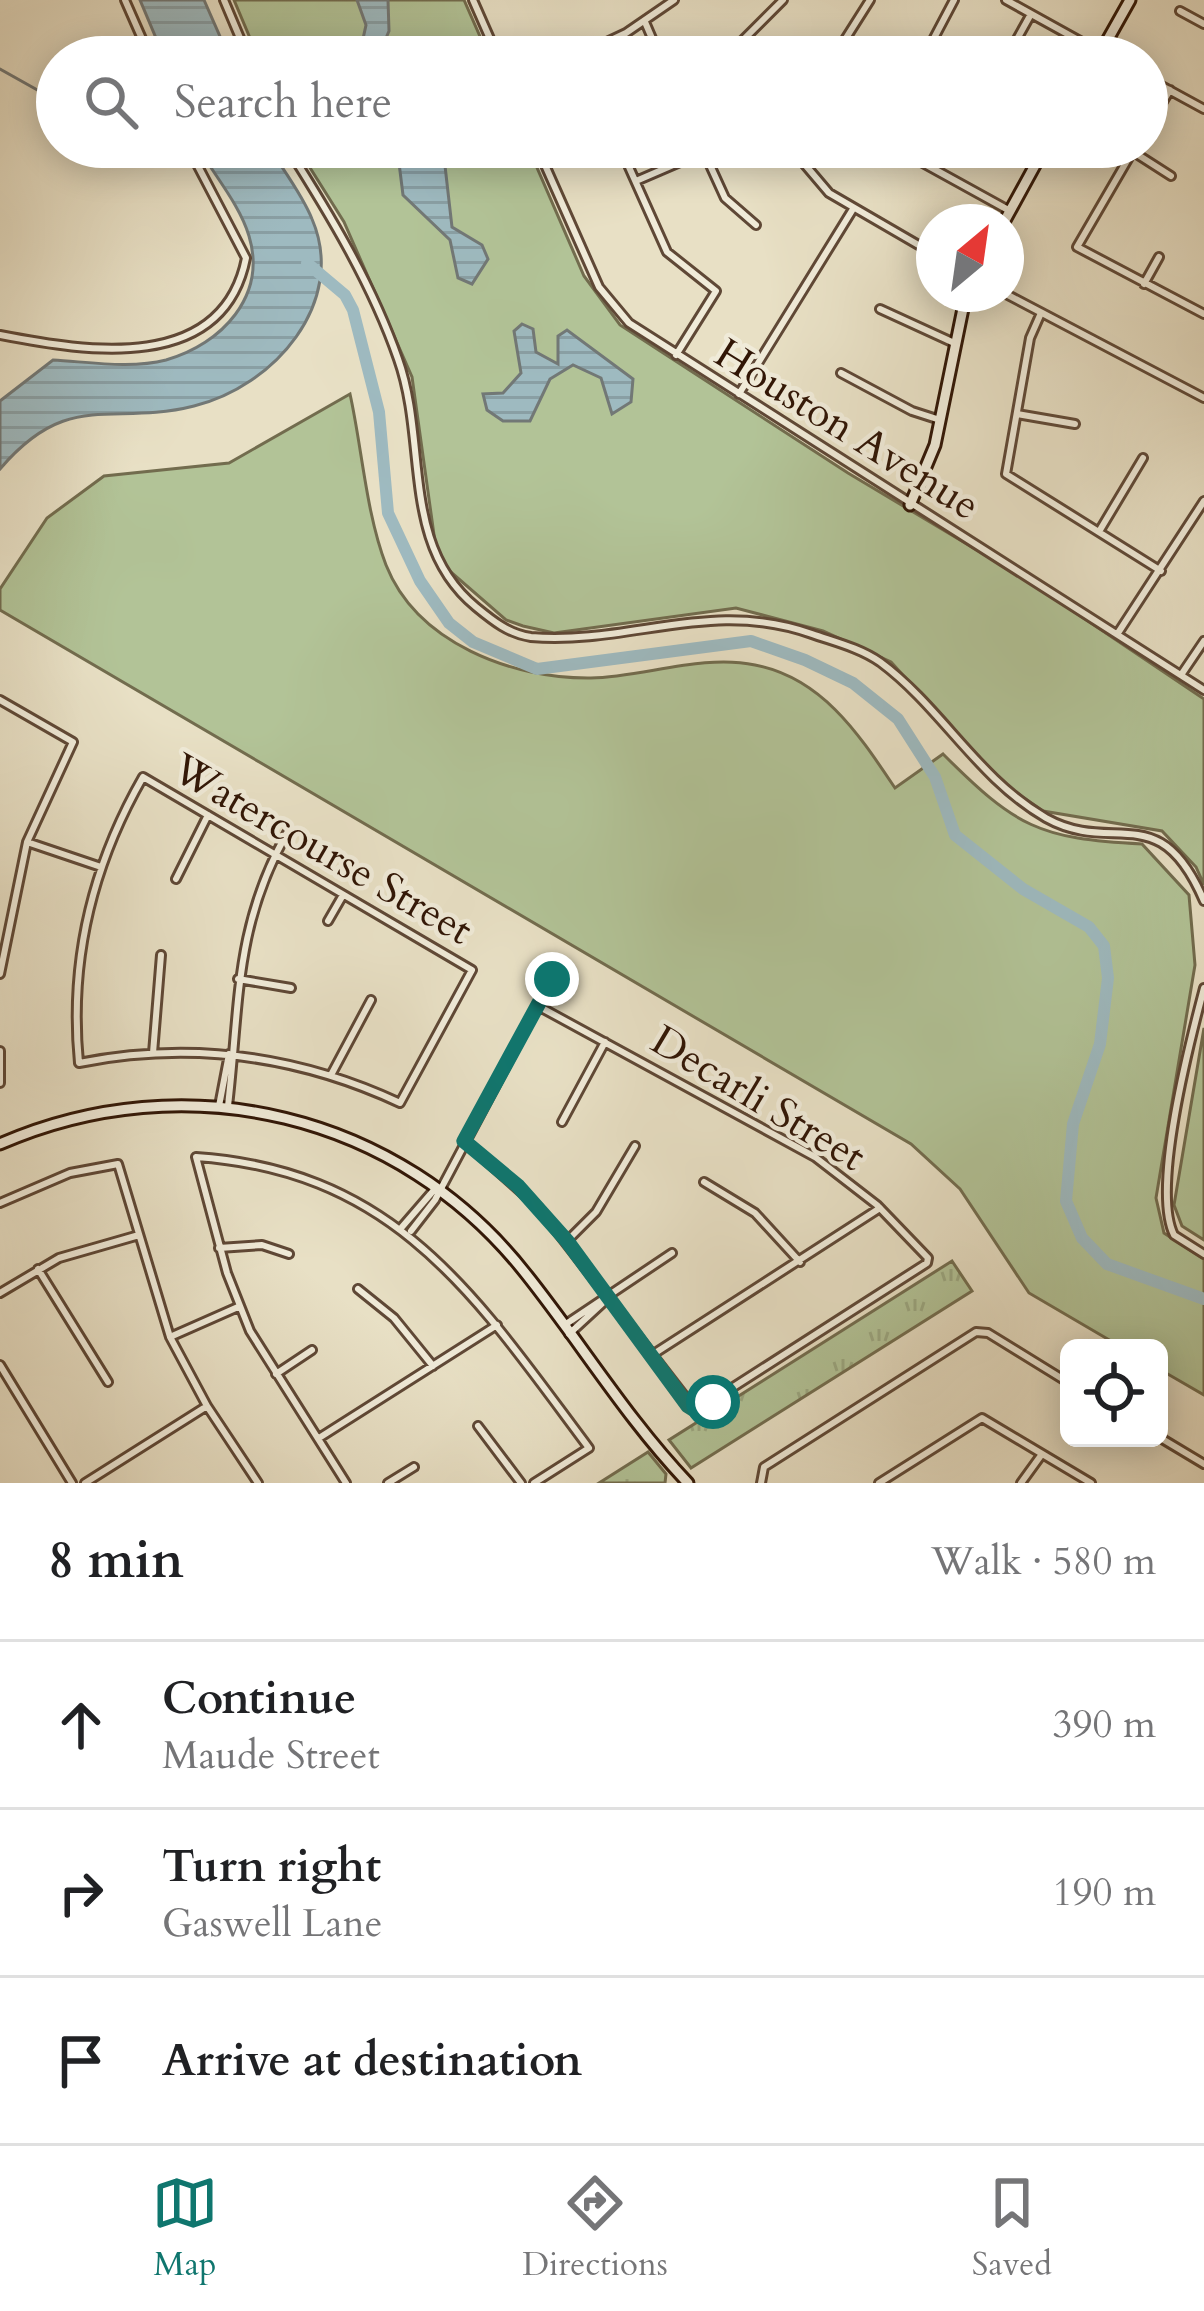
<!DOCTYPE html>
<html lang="en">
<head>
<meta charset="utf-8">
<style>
  body { margin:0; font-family:Cardo,serif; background:#f2f2f2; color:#202124 }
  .controls { position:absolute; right:36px; bottom:36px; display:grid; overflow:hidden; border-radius:18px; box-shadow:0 6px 30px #0003 }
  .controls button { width:108px; height:108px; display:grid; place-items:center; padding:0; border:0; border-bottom:3px solid #e0e0e0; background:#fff; color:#202124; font:60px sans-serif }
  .compass { position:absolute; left:916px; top:204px; width:108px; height:108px; border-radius:50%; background:#fff; box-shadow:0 6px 30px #0003; rotate:29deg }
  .stop { position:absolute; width:36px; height:36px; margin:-27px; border:9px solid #0f766e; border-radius:50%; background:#fff }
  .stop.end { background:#0f766e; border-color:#fff; box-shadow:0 3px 12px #0008 }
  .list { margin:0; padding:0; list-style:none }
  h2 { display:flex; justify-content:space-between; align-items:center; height:156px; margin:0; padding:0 48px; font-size:51px }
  h2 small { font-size:39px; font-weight:400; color:#757577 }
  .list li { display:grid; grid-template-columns:78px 1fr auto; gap:36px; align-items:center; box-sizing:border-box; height:168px; padding:0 48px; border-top:3px solid #e0e0e0 }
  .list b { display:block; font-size:45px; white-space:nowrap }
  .list p { margin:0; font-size:39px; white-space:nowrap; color:#757577 }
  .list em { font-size:39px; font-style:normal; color:#757577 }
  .icon { flex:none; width:66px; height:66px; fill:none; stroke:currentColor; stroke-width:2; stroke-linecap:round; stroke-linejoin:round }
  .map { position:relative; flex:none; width:1204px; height:1483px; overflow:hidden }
  .search { position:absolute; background:#fff; box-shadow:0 6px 30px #0003; left:36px; right:36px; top:36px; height:132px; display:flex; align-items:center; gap:30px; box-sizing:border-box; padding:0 42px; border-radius:66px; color:#757577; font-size:45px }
  .sheet { height:660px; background:#fff }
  nav { display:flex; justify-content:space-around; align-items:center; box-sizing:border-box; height:168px; border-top:3px solid #e0e0e0; background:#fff; font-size:33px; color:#757577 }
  nav a { display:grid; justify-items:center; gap:6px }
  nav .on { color:#0f766e }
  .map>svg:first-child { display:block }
  .green { fill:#b2c397; stroke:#726c4e; stroke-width:3 }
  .park { fill:url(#park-tufts); stroke:#726c4e; stroke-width:3 }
  .water { fill:url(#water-rules); stroke:#727876; stroke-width:3 }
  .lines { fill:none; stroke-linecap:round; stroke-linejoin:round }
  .stream { stroke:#727876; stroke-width:3 }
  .river { stroke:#9ebac0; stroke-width:12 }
  .street-casing { stroke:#5f4836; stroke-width:12 }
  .secondary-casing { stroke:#311606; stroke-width:15 }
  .street { stroke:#f0ebd9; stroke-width:6 }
  .secondary { stroke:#f0ebd9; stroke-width:9 }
  .route { stroke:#0f766e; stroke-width:15 }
  .labels { text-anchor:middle; stroke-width:9; stroke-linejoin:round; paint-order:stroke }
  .street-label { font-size:42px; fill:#311606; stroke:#f0ebd9 }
</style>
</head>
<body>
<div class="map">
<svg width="1204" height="1483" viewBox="0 0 1204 1483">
  <defs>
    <pattern id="park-tufts" width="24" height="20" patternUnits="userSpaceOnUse" patternTransform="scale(3)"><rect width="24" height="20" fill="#b2c397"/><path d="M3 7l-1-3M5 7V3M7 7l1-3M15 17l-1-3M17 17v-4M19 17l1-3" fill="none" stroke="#9aa781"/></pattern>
    <pattern id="water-rules" width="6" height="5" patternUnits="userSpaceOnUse" patternTransform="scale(3)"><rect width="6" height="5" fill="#9ebac0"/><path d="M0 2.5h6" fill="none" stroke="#899fa4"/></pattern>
  </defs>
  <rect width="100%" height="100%" fill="#e8e0c5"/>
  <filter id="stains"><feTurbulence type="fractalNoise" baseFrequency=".00167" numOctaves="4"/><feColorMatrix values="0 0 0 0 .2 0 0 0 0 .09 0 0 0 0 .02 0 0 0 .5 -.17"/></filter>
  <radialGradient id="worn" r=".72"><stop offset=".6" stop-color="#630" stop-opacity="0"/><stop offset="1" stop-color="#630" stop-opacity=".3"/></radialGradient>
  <!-- green -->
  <path class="green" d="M 234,0 L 464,0 L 489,57 L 258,57 Z
    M 297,147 L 528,147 L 584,276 L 620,325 L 848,473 L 1027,580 L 1204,699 L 1204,885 L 1196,867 L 1162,831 L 1043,811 L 998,780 L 891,662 L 823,631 L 736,608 L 554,633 L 523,626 L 506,620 L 445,567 L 435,542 L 412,377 L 344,222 Z
    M 350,394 C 362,448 366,513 386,565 C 417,643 512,679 591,678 C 643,677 702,654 755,665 C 823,678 860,736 895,788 L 943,754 C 1016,827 1039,839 1142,844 L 1189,895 L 1195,965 L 1156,1198 L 1164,1233 L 1204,1259 L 1204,1395 L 1159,1369 L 1159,1348 L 1123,1348 L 1029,1293 L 960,1189 L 911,1144 L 0,610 L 0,589 L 47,518 L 104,476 L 229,463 Z
    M 1204,1028 L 1204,1240 L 1182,1226 L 1174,1205 Z"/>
  <!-- park -->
  <path class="park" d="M 952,1261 L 972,1291 L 691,1468 L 669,1440 Z
    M 648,1452 L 666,1474 L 665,1483 L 599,1483 Z"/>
  <!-- water -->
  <path class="water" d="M 140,0 L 204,0 L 229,57 L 164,57 Z
    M 357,0 L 388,0 L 389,31 L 378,57 L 359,57 L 366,25 Z
    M 198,147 L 269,147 C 283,170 302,194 312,219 C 348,303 273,387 194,406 C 112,427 69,388 0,469 L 0,401 L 53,360 C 89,362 131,369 166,360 C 222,344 267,296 249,236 C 240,205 214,175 198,147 Z
    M 397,147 L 434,147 L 444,157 L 452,227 L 482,245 L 488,259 L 472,284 L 458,278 L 450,240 L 403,195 Z
    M 522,324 L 533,329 L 536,352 L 558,364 L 558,336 L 567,330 L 633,379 L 631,402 L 612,414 L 601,378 L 573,365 L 550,379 L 530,421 L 503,421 L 487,410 L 483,394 L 503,393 L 521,373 L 514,331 Z"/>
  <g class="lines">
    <!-- stream -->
    <path class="stream" d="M 0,69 L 57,101
      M 138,147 L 148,153"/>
    <!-- river -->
    <path class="river" d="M 307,263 L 345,295 L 353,310 L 379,412 L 388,513 L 420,581 L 449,623 L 473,642 L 537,669 L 751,641 L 805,660 L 853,683 L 898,719 L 935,777 L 955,835 L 1023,889 L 1089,927 L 1104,946 L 1108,978 L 1100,1044 L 1073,1124 L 1066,1201 L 1082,1238 L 1107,1264 L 1204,1299"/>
    <defs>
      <path id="street" d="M 125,0 L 150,57
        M 224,0 L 248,57
        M 473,0 L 498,57
        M 1006,0 L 1109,57
        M 1180,11 L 1204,24
        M 645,22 L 660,57
        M 575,57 L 626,33 L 674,0
        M 726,57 L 783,0
        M 834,57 L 870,0
        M 924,57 L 954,0
        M 1007,57 L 1031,14
        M 1147,78 L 1204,109
        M 1147,128 L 1170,90
        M 287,147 C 329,213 372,284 398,359 C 428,443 400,545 476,607 C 493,621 509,634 531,637 C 631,645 711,598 812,634 C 835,642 860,648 880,662 C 942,708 977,778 1046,818 C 1114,856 1159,796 1204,901
        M 537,147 L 599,287 L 629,323 L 1204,690
        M 620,147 L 667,252 L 716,291 L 676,355
        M 790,147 L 829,193 L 934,254
        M 894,147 L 1010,211
        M 1135,147 L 1077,247 L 1204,314
        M 1132,151 L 1171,176
        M 704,152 L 725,198 L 756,225
        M 636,181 L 715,147
        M 1144,284 L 1159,257
        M 1006,294 L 1204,398
        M 880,309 L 952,342
        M 1041,313 L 1030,338 L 1006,474 L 1161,571
        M 0,335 C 87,352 223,374 246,258 L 188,147
        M 841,373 L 912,411 L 940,420
        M 739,394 L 853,209
        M 1017,414 L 1075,424
        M 1100,530 L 1143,458
        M 1118,633 L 1204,501
        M 1181,675 L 1204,641
        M 0,700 L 73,742 L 27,842 L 0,974
        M 143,777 L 472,970 L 400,1103 C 297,1055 190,1041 79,1063 C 69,961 92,866 143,777 Z
        M 27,842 L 101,867
        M 176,879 L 208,815
        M 328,921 L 343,895
        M 238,979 L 291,988
        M 1204,988 C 1190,1041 1151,1189 1174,1235 L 1204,1254
        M 0,1051 L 0,1083
        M 153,1053 L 161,955
        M 331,1075 L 371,1000
        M 219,1106 L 229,1054
        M 228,1106 C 240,1004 234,927 287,833
        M 562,1122 L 605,1042
        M 464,1141 L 538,1207 L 696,1411 L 927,1263 L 928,1258 L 877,1205 L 815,1157 L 538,1006
        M 704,1182 L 755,1213 L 800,1262
        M 0,1203 L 70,1173 L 118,1164 L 170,1337 L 207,1406 L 258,1483
        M 402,1227 L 434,1190
        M 411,1231 L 435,1200 L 552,979
        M 567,1241 L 596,1212 L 635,1146
        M 219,1248 L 262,1245 L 289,1254
        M 38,1269 L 108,1382
        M 358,1289 L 394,1318 L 433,1366
        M 0,1293 L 59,1258 L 139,1235
        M 566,1324 L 672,1253
        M 569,1334 L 608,1298
        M 170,1337 L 238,1307
        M 652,1355 L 880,1208
        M 0,1365 L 72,1483
        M 276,1374 L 312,1350
        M 478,1426 L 521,1483
        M 1159,1437 L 1204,1464
        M 319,1438 L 497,1325
        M 85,1483 L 207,1406
        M 346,1483 L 250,1331 L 227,1273 L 196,1157 C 399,1171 478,1300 589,1448 L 534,1483
        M 388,1483 L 414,1467
        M 761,1483 L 764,1467 L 976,1332 L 988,1333 L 1069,1383
        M 879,1483 L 982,1418 L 1091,1483
        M 1021,1483 L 1042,1454"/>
      <path id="secondary" d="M 1098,57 L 1130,0
        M 1004,222 L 1045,147
        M 910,505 L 935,445 L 966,294
        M 0,1144 C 185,1063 400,1113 526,1274 C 581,1343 627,1419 688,1483"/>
    </defs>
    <!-- street casing -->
    <use href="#street" class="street-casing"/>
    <!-- secondary casing -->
    <use href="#secondary" class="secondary-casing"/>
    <!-- street -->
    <use href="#street" class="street"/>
    <!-- secondary -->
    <use href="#secondary" class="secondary"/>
  </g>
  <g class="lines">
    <!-- route -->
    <path class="route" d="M 552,979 L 464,1141 L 518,1186 L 567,1241 L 688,1406 L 696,1411 L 713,1402"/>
  </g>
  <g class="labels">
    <!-- street labels -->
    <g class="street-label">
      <text transform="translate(848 428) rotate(32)" y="15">Houston Avenue</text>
      <text transform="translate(323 848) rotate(30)" y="15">Watercourse Street</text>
      <text transform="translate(759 1097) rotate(31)" y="15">Decarli Street</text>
    </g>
  </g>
  <rect width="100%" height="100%" filter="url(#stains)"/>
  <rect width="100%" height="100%" fill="url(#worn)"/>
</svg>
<div class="controls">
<button><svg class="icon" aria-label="locate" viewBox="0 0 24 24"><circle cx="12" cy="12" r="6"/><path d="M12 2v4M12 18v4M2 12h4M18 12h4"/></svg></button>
</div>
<svg class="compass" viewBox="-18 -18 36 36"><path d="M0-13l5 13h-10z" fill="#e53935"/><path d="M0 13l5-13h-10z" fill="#757577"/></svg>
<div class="stop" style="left:713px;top:1402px"></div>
<div class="stop end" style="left:552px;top:979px"></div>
<div class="search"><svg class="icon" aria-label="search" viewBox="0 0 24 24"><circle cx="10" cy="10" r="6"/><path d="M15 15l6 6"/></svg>Search here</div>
</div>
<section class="sheet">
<h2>8 min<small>Walk · 580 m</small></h2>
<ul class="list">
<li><svg class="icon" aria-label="ahead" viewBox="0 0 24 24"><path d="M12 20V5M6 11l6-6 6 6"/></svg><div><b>Continue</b><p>Maude Street</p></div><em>390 m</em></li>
<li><svg class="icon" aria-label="right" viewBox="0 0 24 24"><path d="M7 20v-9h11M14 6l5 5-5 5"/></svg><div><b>Turn right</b><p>Gaswell Lane</p></div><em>190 m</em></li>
<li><svg class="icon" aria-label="arrive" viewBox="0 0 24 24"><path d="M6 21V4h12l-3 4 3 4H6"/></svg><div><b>Arrive at destination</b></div></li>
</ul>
</section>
<nav>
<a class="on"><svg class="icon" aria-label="map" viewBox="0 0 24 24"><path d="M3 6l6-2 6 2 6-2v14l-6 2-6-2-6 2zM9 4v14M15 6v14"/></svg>Map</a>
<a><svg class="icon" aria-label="directions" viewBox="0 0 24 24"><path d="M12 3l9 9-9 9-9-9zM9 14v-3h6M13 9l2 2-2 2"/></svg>Directions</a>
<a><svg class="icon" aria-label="saved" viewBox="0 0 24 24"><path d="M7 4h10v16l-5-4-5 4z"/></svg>Saved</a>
</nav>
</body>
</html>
